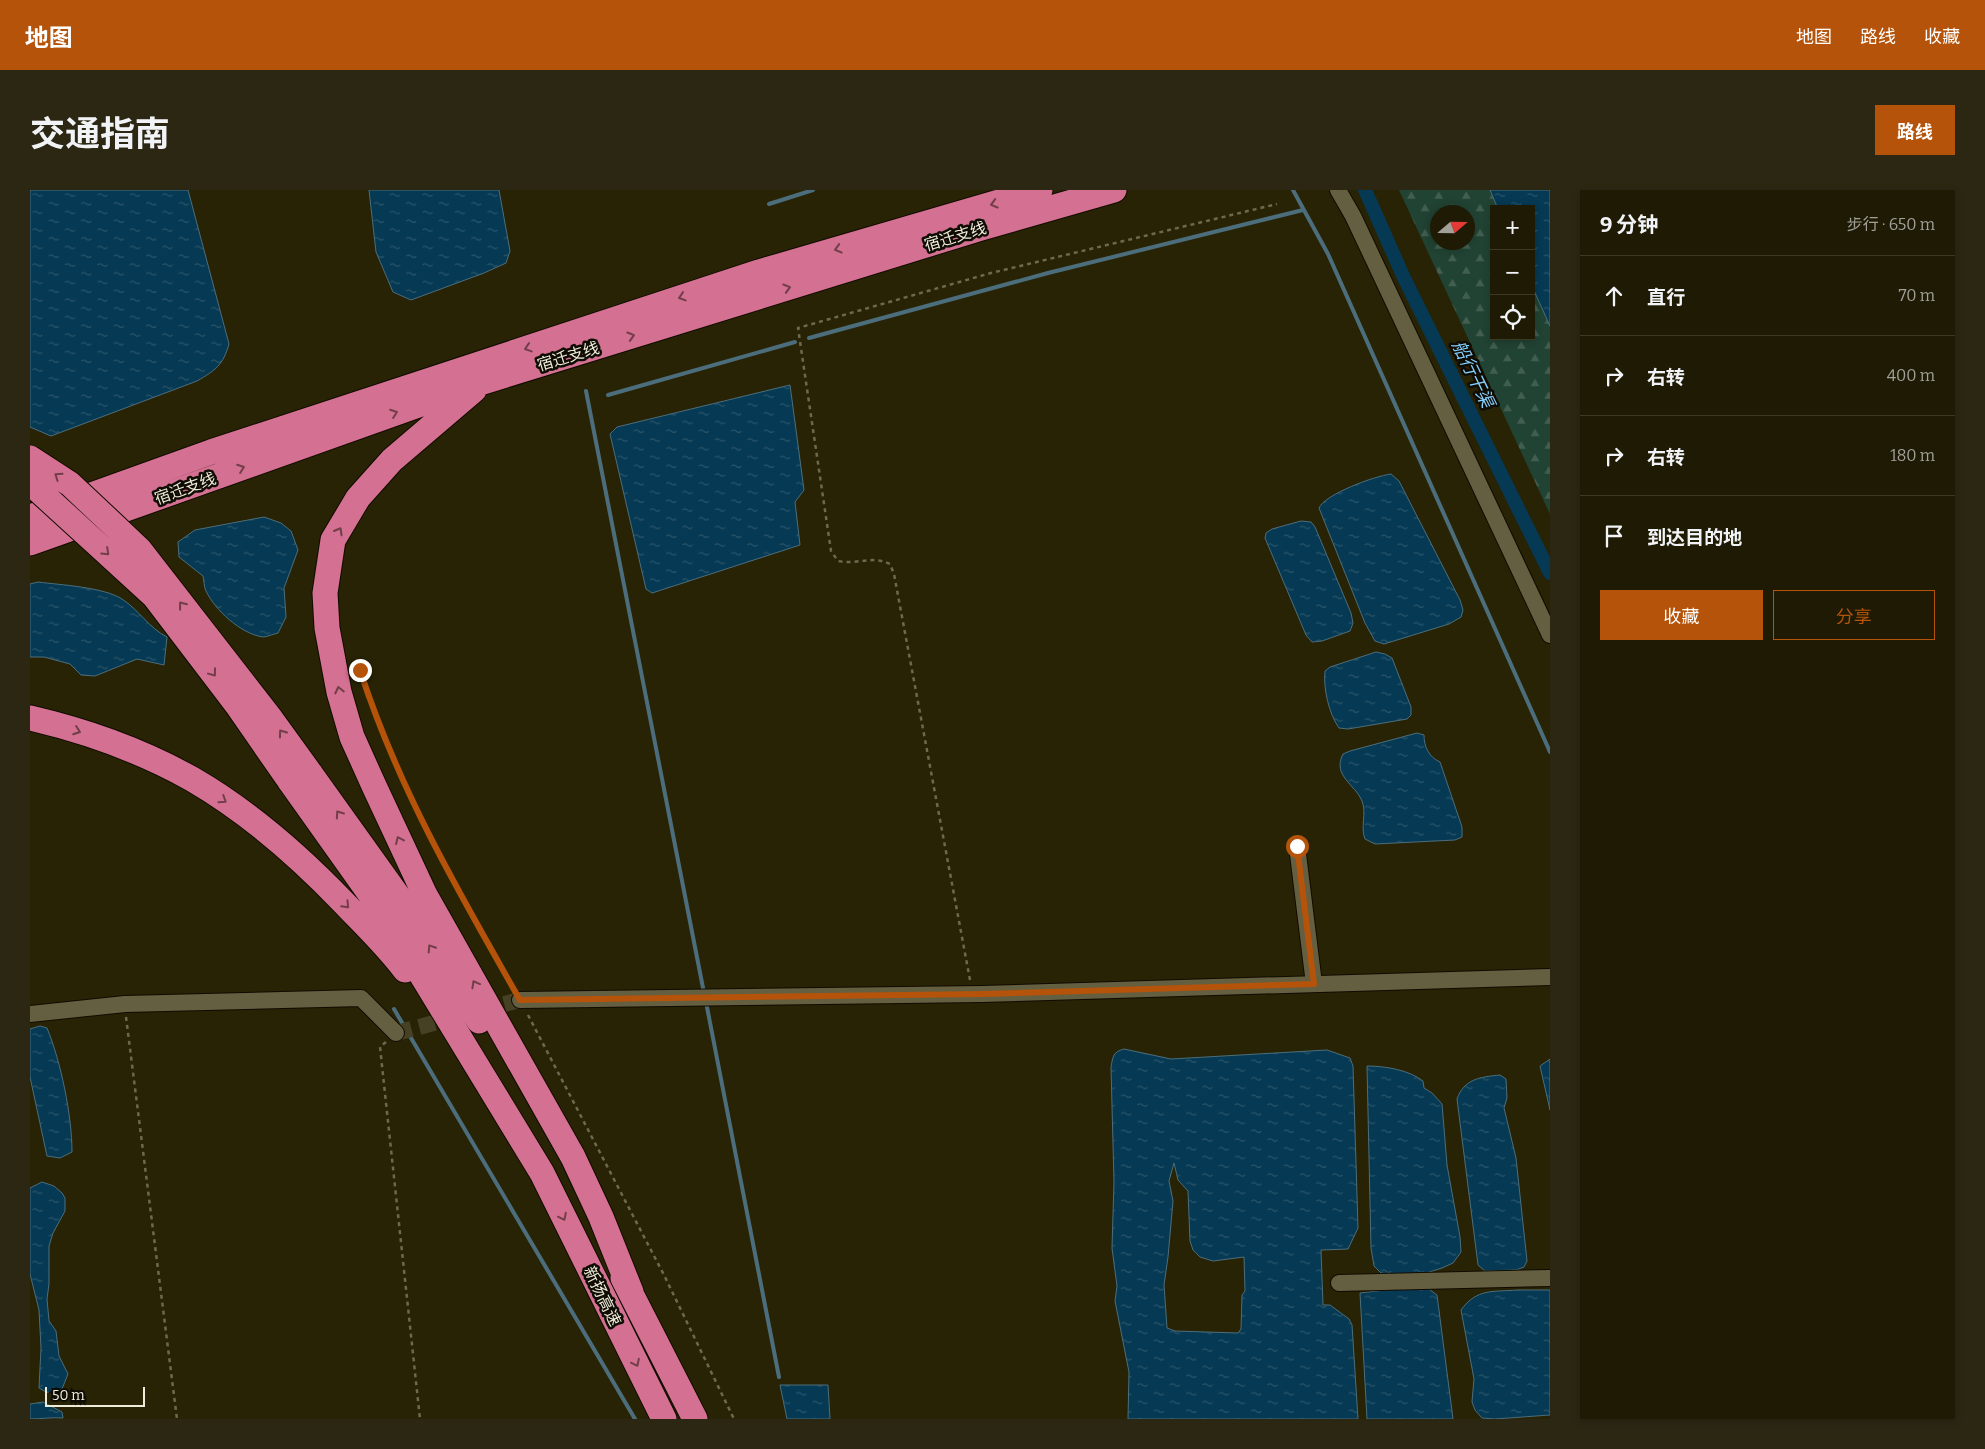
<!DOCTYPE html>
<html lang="zh">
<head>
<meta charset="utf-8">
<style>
  body { margin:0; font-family:Bitter,"Noto Sans SC",serif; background:#2b2713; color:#f1f3f6 }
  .controls { position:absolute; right:15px; top:15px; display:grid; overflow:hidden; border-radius:0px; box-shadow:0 2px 8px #0003 }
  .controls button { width:45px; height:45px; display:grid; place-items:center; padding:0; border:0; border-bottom:1px solid #3c3826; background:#1e1a04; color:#f1f3f6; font:25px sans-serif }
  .compass { position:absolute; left:1400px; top:15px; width:45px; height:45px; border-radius:50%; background:#1e1a04; box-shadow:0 2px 8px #0003; rotate:70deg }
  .scale { position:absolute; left:15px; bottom:12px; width:100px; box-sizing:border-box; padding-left:5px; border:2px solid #eeebda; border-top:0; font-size:14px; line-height:18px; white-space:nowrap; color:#eeebda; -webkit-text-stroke:4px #0e0c03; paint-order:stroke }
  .stop { position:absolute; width:15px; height:15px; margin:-11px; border:4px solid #b45309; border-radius:50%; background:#fff }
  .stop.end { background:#b45309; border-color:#fff; box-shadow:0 1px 5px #0008 }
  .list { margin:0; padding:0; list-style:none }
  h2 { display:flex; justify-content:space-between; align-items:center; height:65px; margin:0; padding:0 20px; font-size:21px }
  h2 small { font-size:16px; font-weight:400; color:#a1a19a }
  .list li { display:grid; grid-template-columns:32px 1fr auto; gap:15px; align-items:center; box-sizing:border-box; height:80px; padding:0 20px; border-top:1px solid #3c3826 }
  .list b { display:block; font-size:19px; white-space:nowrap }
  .list em { font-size:16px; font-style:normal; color:#a1a19a }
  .actions { display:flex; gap:10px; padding:15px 20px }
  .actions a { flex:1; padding:11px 0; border:1px solid #b45309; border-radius:0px; text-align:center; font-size:18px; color:#b45309 }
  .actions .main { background:#b45309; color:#fff }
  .icon { flex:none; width:28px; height:28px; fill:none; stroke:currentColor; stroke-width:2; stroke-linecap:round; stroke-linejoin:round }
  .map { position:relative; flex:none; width:1520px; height:1229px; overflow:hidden; border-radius:0px }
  header { display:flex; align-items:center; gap:30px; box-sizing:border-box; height:70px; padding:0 25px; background:#b45309; color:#fff }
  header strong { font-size:24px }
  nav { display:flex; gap:28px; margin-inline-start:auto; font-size:18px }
  .intro { display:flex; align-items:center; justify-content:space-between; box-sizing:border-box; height:120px; padding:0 30px }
  h1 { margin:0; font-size:35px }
  .button { padding:12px 22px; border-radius:0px; background:#b45309; color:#fff; font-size:18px; font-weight:700 }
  main { display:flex; gap:30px; padding:0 30px }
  aside { flex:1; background:#1e1a04; border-radius:0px; box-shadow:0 2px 8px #0003 }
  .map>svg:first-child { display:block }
  .forest { fill:url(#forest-firs); fill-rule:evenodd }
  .water { fill:url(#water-ripples); stroke:#4c6e7c; fill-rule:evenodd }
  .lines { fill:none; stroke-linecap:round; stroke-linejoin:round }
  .stream { stroke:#4c6e7c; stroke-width:4 }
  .canal { stroke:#063953; stroke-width:14 }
  .minor-tunnel { stroke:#464125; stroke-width:16; stroke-dasharray:16 8; stroke-linecap:butt }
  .minor-casing { stroke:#110b00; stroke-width:18 }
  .highway-casing { stroke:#110b00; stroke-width:27 }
  .path { stroke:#6d6950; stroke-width:2.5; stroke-dasharray:4 4; stroke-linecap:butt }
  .minor { stroke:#655f41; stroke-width:16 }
  .highway { stroke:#d47091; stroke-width:25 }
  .highway-bridge-casing { stroke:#110b00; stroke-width:27; stroke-linecap:butt }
  .highway-bridge { stroke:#d47091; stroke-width:25 }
  .oneway { stroke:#713e4a }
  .route { stroke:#b45309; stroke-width:6 }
  .labels { text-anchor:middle; stroke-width:5; stroke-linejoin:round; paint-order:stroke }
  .street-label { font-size:16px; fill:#eeebda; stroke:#0e0c03 }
  .water-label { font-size:18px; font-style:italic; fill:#85cefd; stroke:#0e0c03 }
</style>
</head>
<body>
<header>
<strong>地图</strong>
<nav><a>地图</a><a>路线</a><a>收藏</a></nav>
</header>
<div class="intro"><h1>交通指南</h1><a class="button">路线</a></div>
<main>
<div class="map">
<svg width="1520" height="1229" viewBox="0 0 1520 1229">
  <defs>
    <pattern id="forest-firs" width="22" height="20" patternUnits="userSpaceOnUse" patternTransform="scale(1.25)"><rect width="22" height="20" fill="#214333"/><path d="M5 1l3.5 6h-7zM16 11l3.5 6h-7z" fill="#425e50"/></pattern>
    <pattern id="water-ripples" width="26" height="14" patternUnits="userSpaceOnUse" patternTransform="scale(1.25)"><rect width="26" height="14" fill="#063953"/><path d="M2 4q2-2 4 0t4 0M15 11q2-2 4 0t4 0" fill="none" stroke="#2b566b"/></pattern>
  </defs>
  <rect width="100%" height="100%" fill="#282305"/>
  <!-- forest -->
  <path class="forest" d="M 1369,0 L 1460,0 L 1468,19 L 1464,19 L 1464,146 L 1501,146 L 1501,94 L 1520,136 L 1520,324 ZM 1408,22 L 1438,22 L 1438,52 L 1408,52 Z"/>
  <!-- water -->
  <path class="water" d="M 0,0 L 158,0 L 199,154 C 193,175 186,180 167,191 L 21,246 L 0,237 Z
    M 339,0 L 469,0 L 480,61 L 476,73 L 454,83 L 381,110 L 363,102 L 346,62 Z
    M 1460,0 L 1520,0 L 1520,136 L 1501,94 L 1501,19 L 1468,19 Z
    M 760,195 L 774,300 L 765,312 L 770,355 L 622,403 L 616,399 L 580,244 L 587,237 Z
    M 1361,284 L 1369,291 L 1430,410 L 1433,420 L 1431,427 L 1419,434 L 1354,454 L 1345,451 L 1335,433 L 1289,318 C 1295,304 1345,286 1361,284 Z
    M 234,327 L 251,333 L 261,341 L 268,360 L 254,398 L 256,427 L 248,443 C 243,444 237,447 233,447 C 211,444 185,420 176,401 C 174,397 174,391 173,386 L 149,367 L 148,352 L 165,340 Z
    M 1271,331 L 1281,332 L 1285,337 L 1321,423 L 1323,433 L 1320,441 L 1292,451 L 1282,452 L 1276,445 L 1235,348 L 1236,343 L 1242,339 Z
    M 8,392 C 31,395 73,397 92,409 C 109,420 119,438 137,447 L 134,475 L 107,469 L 65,486 L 51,485 L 40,474 L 14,467 L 0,467 L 0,394 Z
    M 1346,462 L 1355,464 L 1362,468 L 1381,517 L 1381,525 L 1377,529 L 1318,539 L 1309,538 C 1299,524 1293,498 1295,481 L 1300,477 Z
    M 1387,543 L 1394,545 C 1394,557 1399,567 1410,572 L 1432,637 L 1432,647 L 1425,650 L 1345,654 L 1335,649 C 1330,637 1337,624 1332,611 C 1325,594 1302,586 1313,564 L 1320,561 Z
    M 10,836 L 17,838 C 31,872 42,926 42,962 L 30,968 L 17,966 L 0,887 L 0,839 Z
    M 1094,859 L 1141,869 L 1297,860 L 1320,868 L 1323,876 L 1328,1038 L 1318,1059 L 1291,1060 L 1293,1115 L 1300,1115 L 1319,1129 L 1322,1135 L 1328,1229 L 1098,1229 L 1099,1182 L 1085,1111 L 1087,1096 L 1082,1058 L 1084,992 L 1081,877 C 1083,866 1083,862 1094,859 ZM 1144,973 L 1148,990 L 1158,1001 L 1160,1051 L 1163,1060 L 1170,1067 L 1183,1071 L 1214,1067 L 1215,1101 L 1212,1105 L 1211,1139 L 1208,1143 L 1145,1141 L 1137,1138 L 1134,1095 L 1138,1067 L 1143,1011 L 1139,991 Z
    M 1520,869 L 1520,920 L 1510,876 Z
    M 1337,876 C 1355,876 1379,880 1393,891 L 1394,898 L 1402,903 L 1412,914 L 1417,975 L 1430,1047 L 1431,1062 L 1423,1073 L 1412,1078 L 1393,1084 L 1370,1085 L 1351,1083 L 1344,1076 L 1341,1058 Z
    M 1470,885 L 1476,889 L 1477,908 L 1474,918 L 1486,968 L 1497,1071 L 1494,1077 L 1486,1080 L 1455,1081 L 1448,1075 L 1427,909 C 1434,889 1450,887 1470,885 Z
    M 12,992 L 24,996 L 32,1003 L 35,1008 L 35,1021 L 23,1043 L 19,1056 L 19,1094 L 17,1109 L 19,1131 L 26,1141 L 29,1166 L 38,1184 L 30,1204 L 16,1202 L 9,1198 L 11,1158 L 9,1120 L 0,1084 L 0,998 Z
    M 1382,1097 L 1396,1097 L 1407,1105 L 1423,1229 L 1337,1229 L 1330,1103 Z
    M 1488,1100 L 1520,1100 L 1520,1225 L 1465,1229 L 1452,1228 L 1445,1220 L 1442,1212 L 1444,1189 L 1431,1120 C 1447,1098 1463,1102 1488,1100 Z
    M 750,1195 L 798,1195 L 800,1229 L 757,1229 Z
    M 13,1212 L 32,1222 L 33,1228 C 22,1227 11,1229 0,1229 L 0,1214 Z"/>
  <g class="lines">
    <!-- stream -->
    <path class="stream" d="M 1263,0 L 1298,64 L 1520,562
      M 739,14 L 783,0
      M 779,148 L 1018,83 L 1273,20
      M 556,201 L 674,803
      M 578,205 L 765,152
      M 676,812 L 749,1187
      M 364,819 L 605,1229"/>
    <!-- canal -->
    <path class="canal" d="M 1335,0 L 1374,88 L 1520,383"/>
    <!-- minor-tunnel -->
    <path class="minor-tunnel" d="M 451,820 L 490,810
      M 366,843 L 427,827"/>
    <defs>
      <path id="minor" d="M 1308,0 L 1323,26 L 1520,445
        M 1267,656 L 1284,794
        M 490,810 L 952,804 L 1520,787
        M 0,824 L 95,814 L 331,808 L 366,843
        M 1309,1093 L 1520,1088"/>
      <path id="highway" d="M 444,200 L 362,270 L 328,308 L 303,350 L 295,403 L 297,438 L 309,502 L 322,547 L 345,598 L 395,705 L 543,967 L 571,1027 L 601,1102
        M 0,327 L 181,262 L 729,82 L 1010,0
        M 0,353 L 453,192 L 951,38 L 1084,0
        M 0,528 C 56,541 112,561 162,589 C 219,622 269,666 314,713 C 335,735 357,756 375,780
        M 280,583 L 368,706 L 449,831
        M 259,590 L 355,725 L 512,983 L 634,1229
        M 593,1088 L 665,1229"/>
    </defs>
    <!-- minor casing -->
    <use href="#minor" class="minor-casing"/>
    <!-- highway casing -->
    <use href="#highway" class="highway-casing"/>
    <!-- path -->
    <path class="path" d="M 330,480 C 366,593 425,695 483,798
      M 940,790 L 864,384 L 860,374 C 842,365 828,375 808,371 L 801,361 L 768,138 L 961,83 L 1247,14
      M 498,825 L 634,1085 L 704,1229
      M 96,827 L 147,1229
      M 356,852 L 350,857 L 390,1229"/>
    <!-- minor -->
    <use href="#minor" class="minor"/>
    <!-- highway -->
    <use href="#highway" class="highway"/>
    <defs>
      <path id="highway-bridge" d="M 0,268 L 40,294 L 109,359 L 241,529 L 280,583
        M 0,295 L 7,299 L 124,406 L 207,515 L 259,590"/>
    </defs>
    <!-- highway-bridge casing -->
    <use href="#highway-bridge" class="highway-bridge-casing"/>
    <!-- highway-bridge -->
    <use href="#highway-bridge" class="highway-bridge"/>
  </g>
  <!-- one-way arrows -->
  <defs><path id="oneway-chevron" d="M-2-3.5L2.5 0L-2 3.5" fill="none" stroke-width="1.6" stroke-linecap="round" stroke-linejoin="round" transform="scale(1.25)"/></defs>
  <g class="oneway">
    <use href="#oneway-chevron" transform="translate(964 14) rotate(164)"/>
    <use href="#oneway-chevron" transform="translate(808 59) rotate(164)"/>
    <use href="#oneway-chevron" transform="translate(757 98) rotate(-17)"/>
    <use href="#oneway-chevron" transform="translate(652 107) rotate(162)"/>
    <use href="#oneway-chevron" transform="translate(601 146) rotate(-17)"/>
    <use href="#oneway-chevron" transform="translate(498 158) rotate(162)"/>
    <use href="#oneway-chevron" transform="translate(364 223) rotate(-20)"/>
    <use href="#oneway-chevron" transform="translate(211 278) rotate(-20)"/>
    <use href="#oneway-chevron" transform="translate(28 286) rotate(-145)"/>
    <use href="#oneway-chevron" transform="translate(309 341) rotate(-60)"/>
    <use href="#oneway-chevron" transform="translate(76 362) rotate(43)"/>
    <use href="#oneway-chevron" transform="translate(152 415) rotate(-128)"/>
    <use href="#oneway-chevron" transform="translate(183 483) rotate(53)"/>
    <use href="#oneway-chevron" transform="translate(309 500) rotate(-103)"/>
    <use href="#oneway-chevron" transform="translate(47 541) rotate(20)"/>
    <use href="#oneway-chevron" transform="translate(252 543) rotate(-126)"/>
    <use href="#oneway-chevron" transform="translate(193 610) rotate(33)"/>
    <use href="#oneway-chevron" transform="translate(309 624) rotate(-125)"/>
    <use href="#oneway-chevron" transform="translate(369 650) rotate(-115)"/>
    <use href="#oneway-chevron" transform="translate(316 715) rotate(46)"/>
    <use href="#oneway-chevron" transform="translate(401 758) rotate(-123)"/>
    <use href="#oneway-chevron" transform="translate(445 794) rotate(-119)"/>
    <use href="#oneway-chevron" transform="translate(533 1027) rotate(64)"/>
    <use href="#oneway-chevron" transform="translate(606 1173) rotate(64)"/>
  </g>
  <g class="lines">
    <!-- route -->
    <path class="route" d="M 330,480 C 368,598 429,703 490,810 L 952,804 L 1284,794 L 1267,656"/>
  </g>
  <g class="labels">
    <!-- street labels -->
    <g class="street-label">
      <text transform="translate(925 46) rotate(-17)" y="6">宿迁支线</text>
      <text transform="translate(538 166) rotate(-17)" y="6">宿迁支线</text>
      <text transform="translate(155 298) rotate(-20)" y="6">宿迁支线</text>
      <text transform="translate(573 1106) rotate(64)" y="6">新扬高速</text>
    </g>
    <!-- water labels -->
    <g class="water-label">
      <text transform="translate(1443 184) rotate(64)" y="6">船行干渠</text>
    </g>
  </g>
</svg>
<div class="controls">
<button>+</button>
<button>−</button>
<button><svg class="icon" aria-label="locate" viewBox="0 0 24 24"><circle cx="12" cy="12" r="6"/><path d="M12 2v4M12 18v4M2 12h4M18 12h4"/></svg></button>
</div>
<svg class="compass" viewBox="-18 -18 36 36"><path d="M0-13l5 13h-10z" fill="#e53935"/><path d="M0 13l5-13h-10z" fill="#a1a19a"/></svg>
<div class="scale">50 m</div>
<div class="stop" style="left:1267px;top:656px"></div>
<div class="stop end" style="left:330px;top:480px"></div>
</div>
<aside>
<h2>9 分钟<small>步行 · 650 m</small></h2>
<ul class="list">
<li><svg class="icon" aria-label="ahead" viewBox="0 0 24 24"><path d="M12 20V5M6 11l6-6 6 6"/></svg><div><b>直行</b></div><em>70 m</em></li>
<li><svg class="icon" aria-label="right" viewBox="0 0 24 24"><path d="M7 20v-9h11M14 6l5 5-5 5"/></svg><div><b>右转</b></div><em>400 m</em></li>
<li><svg class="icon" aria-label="right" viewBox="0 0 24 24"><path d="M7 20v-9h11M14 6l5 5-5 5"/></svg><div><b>右转</b></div><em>180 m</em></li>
<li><svg class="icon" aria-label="arrive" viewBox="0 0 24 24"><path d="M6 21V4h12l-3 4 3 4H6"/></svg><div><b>到达目的地</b></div></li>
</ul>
<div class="actions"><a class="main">收藏</a><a>分享</a></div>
</aside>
</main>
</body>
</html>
